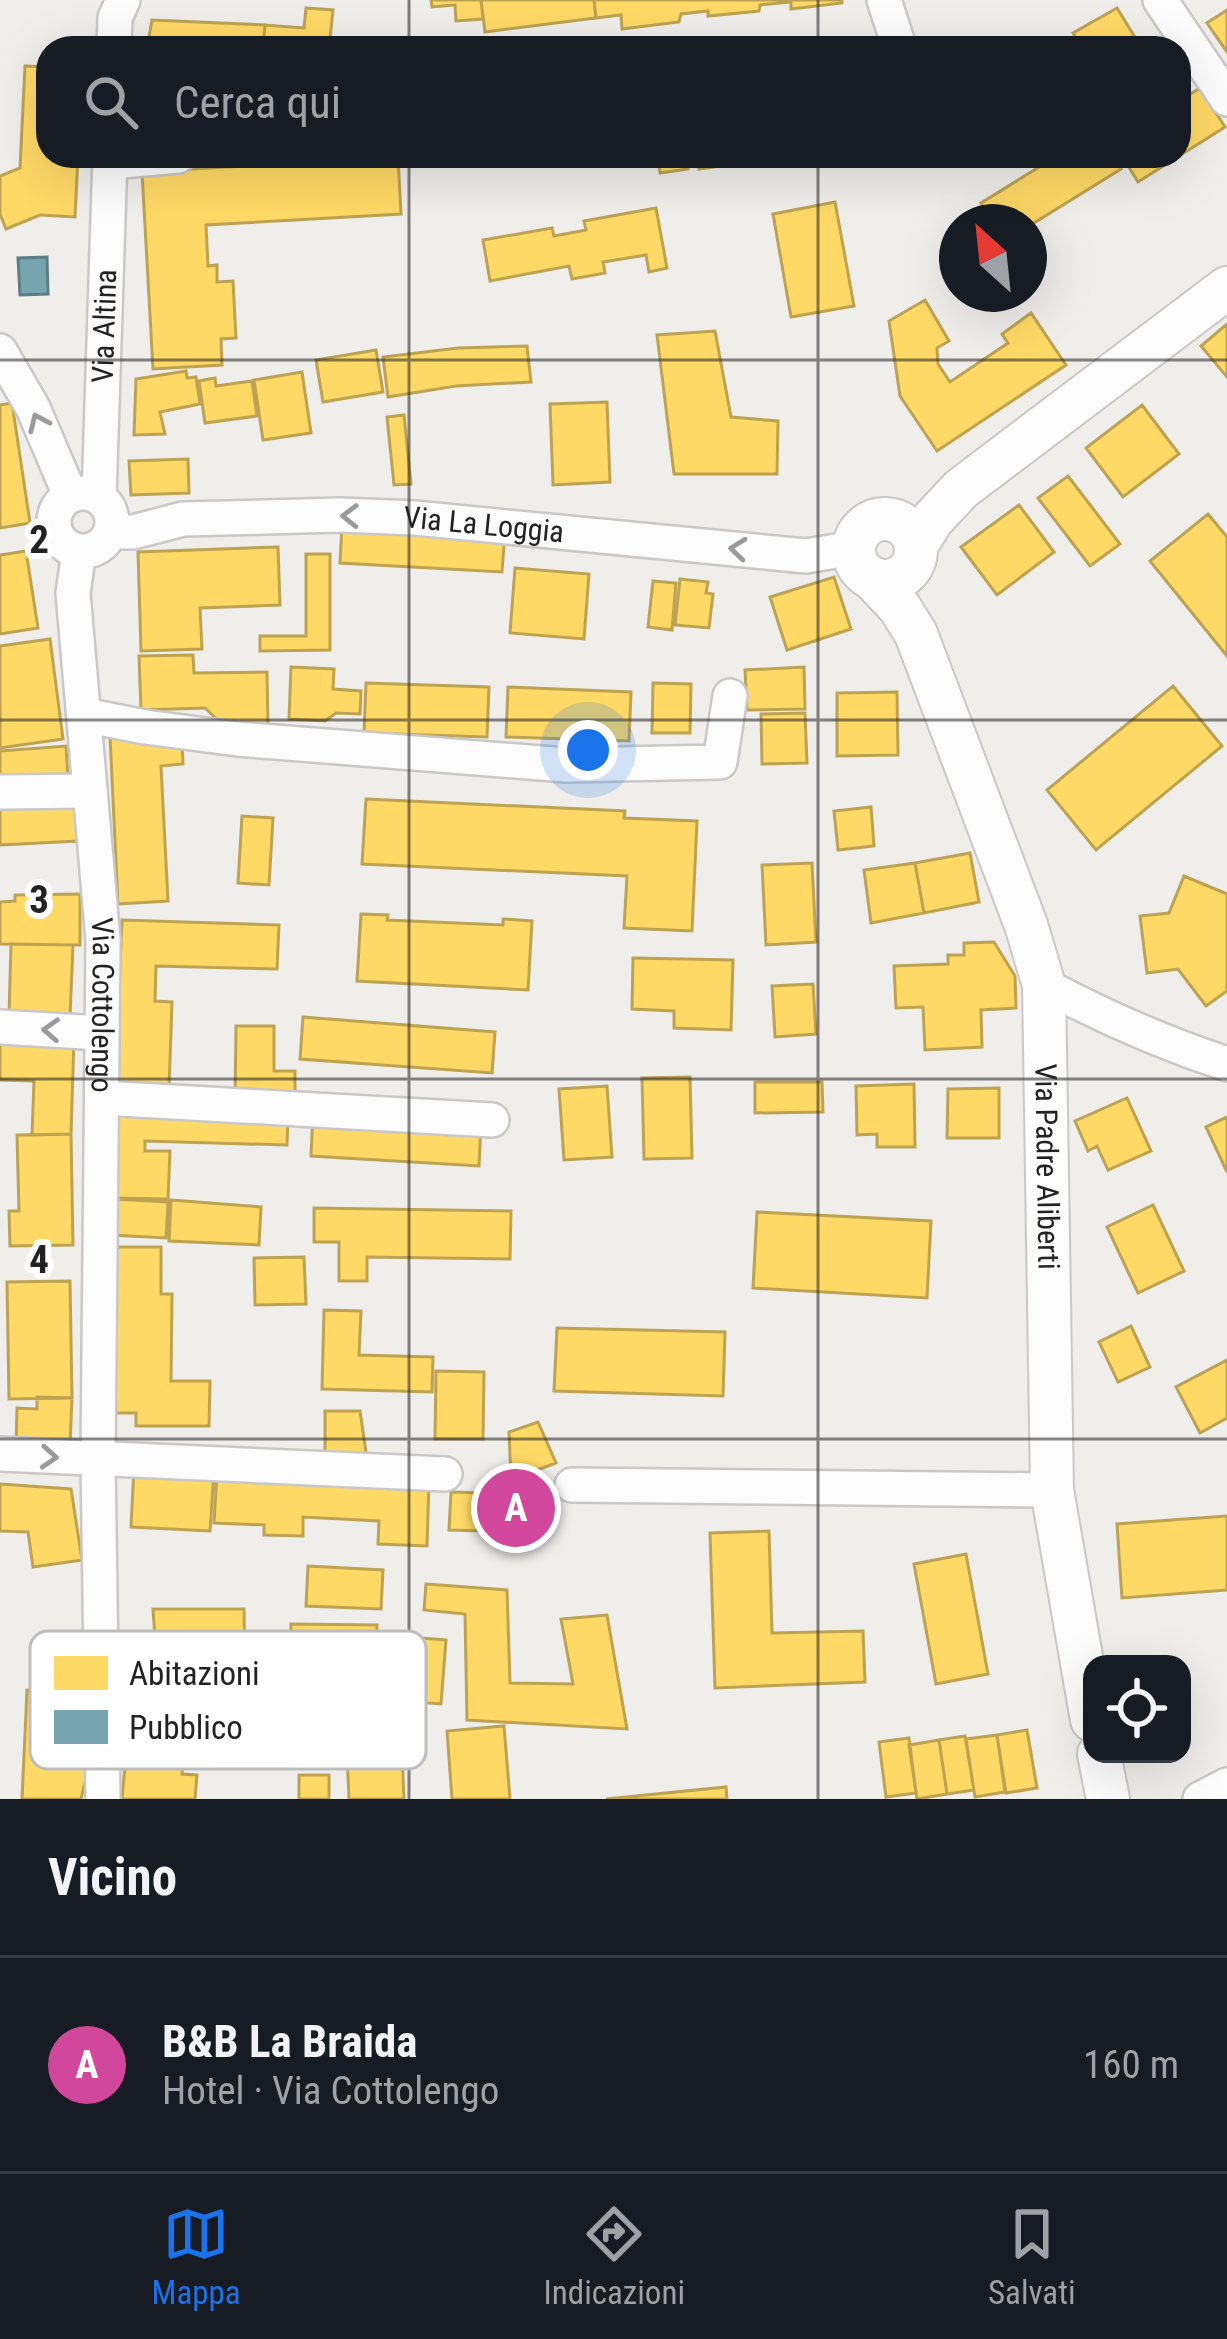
<!DOCTYPE html>
<html lang="it">
<head>
<meta charset="utf-8">
<style>
  body { margin:0; font-family:"Roboto Condensed",sans-serif; background:#20242c; color:#f1f3f6 }
  .controls { position:absolute; right:36px; bottom:36px; display:grid; overflow:hidden; border-radius:24px; box-shadow:0 12px 48px #0002 }
  .controls button { width:108px; height:108px; display:grid; place-items:center; padding:0; border:0; border-bottom:3px solid #363941; background:#171b24; color:#f1f3f6; font:60px sans-serif }
  .compass { position:absolute; left:939px; top:204px; width:108px; height:108px; border-radius:50%; background:#171b24; box-shadow:0 12px 48px #0002; rotate:333deg }
  .you { position:absolute; left:588px; top:750px; width:42px; height:42px; margin:-30px; border:9px solid #fff; border-radius:50%; background:#1a73e8; box-shadow:0 0 0 18px #1a73e833 }
  .badge { display:grid; place-items:center; width:78px; height:78px; border-radius:50%; background:#1a73e8; color:#fff; font-size:39px; font-weight:700 }
  .pin { position:absolute; translate:-50% -50%; border:6px solid #fff; box-shadow:0 3px 12px #0006 }
  .list { margin:0; padding:0; list-style:none }
  h2 { display:flex; justify-content:space-between; align-items:center; height:156px; margin:0; padding:0 48px; font-size:51px }
  h2 small { font-size:39px; font-weight:400; color:#9ea1a6 }
  .list li { display:grid; grid-template-columns:78px 1fr auto; gap:36px; align-items:center; box-sizing:border-box; height:216px; padding:0 48px; border-top:3px solid #363941 }
  .list b { display:block; font-size:45px; white-space:nowrap }
  .list p { margin:0; font-size:39px; white-space:nowrap; color:#9ea1a6 }
  .list em { font-size:39px; font-style:normal; color:#9ea1a6 }
  .icon { flex:none; width:66px; height:66px; fill:none; stroke:currentColor; stroke-width:2; stroke-linecap:round; stroke-linejoin:round }
  .map { position:relative; flex:none; width:1227px; height:1799px; overflow:hidden }
  .search { position:absolute; background:#171b24; box-shadow:0 12px 48px #0002; left:36px; right:36px; top:36px; height:132px; display:flex; align-items:center; gap:30px; box-sizing:border-box; padding:0 42px; border-radius:36px; color:#9ea1a6; font-size:45px }
  .sheet { height:372px; background:#171b24 }
  nav { display:flex; justify-content:space-around; align-items:center; box-sizing:border-box; height:168px; border-top:3px solid #363941; background:#171b24; font-size:33px; color:#9ea1a6 }
  nav a { display:grid; justify-items:center; gap:6px }
  nav .on { color:#1a73e8 }
  .map>svg:first-child { display:block }
  .homes { fill:#ffd966; stroke:#bda252; stroke-width:3 }
  .public { fill:#76a5af; stroke:#5d7e85; stroke-width:3 }
  .lines { fill:none; stroke-linecap:round; stroke-linejoin:round }
  .minor-casing { stroke:#c9c8c7; stroke-width:38 }
  .tertiary-casing { stroke:#c9c8c7; stroke-width:46 }
  .minor { stroke:#fdfcfc; stroke-width:33 }
  .tertiary { stroke:#fdfcfc; stroke-width:42 }
  .oneway { stroke:#9a9a9a }
  .grid { fill:none; stroke:#222; stroke-width:3; stroke-opacity:0.55 }
  .labels { text-anchor:middle; stroke-width:12; stroke-linejoin:round; paint-order:stroke }
  .street-label { font-size:30px; fill:#222; stroke:#fff }
  .key { fill:#fff; stroke:#bdbdbd; stroke-width:3 }
  .key-label { font-size:33px; fill:#222 }
  .grid-label { font-size:39px; text-anchor:middle; font-weight:bold; fill:#222; stroke:#fff; stroke-width:12; stroke-linejoin:round; paint-order:stroke }
</style>
</head>
<body>
<div class="map">
<svg width="1227" height="1799" viewBox="0 0 1227 1799">
  <rect width="100%" height="100%" fill="#f0eeeb"/>
  <!-- homes -->
  <path class="homes" d="M 431,0 L 481,0 L 483,19 L 456,21 L 455,5 L 432,7 Z
    M 481,0 L 594,0 L 596,18 L 485,32 Z
    M 594,0 L 842,0 L 842,3 L 791,9 L 791,2 L 760,5 L 759,11 L 708,16 L 708,11 L 681,14 L 679,22 L 622,29 L 621,15 L 596,18 Z
    M 306,8 L 333,10 L 329,48 L 263,48 L 265,25 L 304,28 Z
    M 1117,8 L 1136,39 L 1120,48 L 1082,48 L 1073,33 Z
    M 1227,10 L 1227,52 L 1207,23 Z
    M 152,20 L 265,25 L 263,48 L 147,48 Z
    M 25,66 L 48,67 L 48,156 L 78,156 L 75,217 L 40,215 L 6,229 L 0,214 L 0,176 L 20,168 Z
    M 1200,88 L 1225,127 L 1138,182 L 1122,156 L 1179,156 L 1179,101 Z
    M 652,156 L 735,156 L 736,164 L 699,169 L 698,156 L 687,158 L 688,169 L 660,173 L 659,164 L 653,165 Z
    M 1057,156 L 1113,156 L 1121,169 L 1029,226 L 1029,222 L 992,222 L 981,203 Z
    M 398,157 L 401,214 L 206,225 L 208,266 L 217,265 L 217,282 L 233,281 L 236,338 L 221,339 L 222,365 L 153,369 L 142,172 Z
    M 835,202 L 854,306 L 791,317 L 773,214 Z
    M 656,208 L 667,268 L 649,272 L 646,255 L 603,262 L 605,273 L 572,279 L 569,266 L 490,281 L 483,240 L 552,228 L 554,236 L 586,230 L 584,221 Z
    M 925,300 L 949,341 L 937,348 L 938,364 L 950,382 L 1008,343 L 1002,334 L 1031,313 L 1066,365 L 937,451 L 900,396 L 889,321 Z
    M 1227,324 L 1227,377 L 1201,346 Z
    M 715,331 L 731,417 L 778,421 L 777,474 L 674,474 L 657,335 Z
    M 527,346 L 531,382 L 456,386 L 388,397 L 383,357 L 458,348 Z
    M 376,350 L 383,392 L 323,402 L 316,360 Z
    M 186,371 L 187,378 L 196,377 L 200,404 L 160,412 L 165,434 L 134,435 L 136,379 Z
    M 302,372 L 311,433 L 263,440 L 254,380 Z
    M 215,378 L 216,386 L 252,381 L 257,416 L 205,423 L 199,381 Z
    M 607,402 L 610,482 L 553,485 L 550,404 Z
    M 12,403 L 30,523 L 0,528 L 0,405 Z
    M 1142,405 L 1179,454 L 1123,497 L 1086,448 Z
    M 404,415 L 411,484 L 394,485 L 387,417 Z
    M 188,459 L 189,493 L 131,495 L 129,461 Z
    M 1068,476 L 1120,544 L 1090,566 L 1038,498 Z
    M 1019,505 L 1054,552 L 997,595 L 961,547 Z
    M 1208,514 L 1227,537 L 1227,656 L 1150,561 Z
    M 342,524 L 505,532 L 502,572 L 340,563 Z
    M 278,547 L 280,605 L 200,608 L 202,649 L 141,651 L 138,552 Z
    M 26,551 L 38,628 L 0,634 L 0,555 Z
    M 306,554 L 330,554 L 330,650 L 260,651 L 260,636 L 306,636 Z
    M 515,568 L 589,574 L 584,639 L 510,633 Z
    M 834,577 L 851,629 L 787,650 L 770,597 Z
    M 680,579 L 708,582 L 706,593 L 713,594 L 709,628 L 675,625 Z
    M 653,581 L 676,583 L 672,630 L 648,627 Z
    M 50,639 L 63,739 L 0,748 L 0,646 Z
    M 193,655 L 194,673 L 267,672 L 268,727 L 226,728 L 205,708 L 141,710 L 139,656 Z
    M 291,667 L 334,669 L 333,689 L 361,691 L 360,714 L 336,713 L 325,721 L 289,719 Z
    M 804,667 L 805,709 L 747,710 L 745,670 Z
    M 366,683 L 489,687 L 487,737 L 364,733 Z
    M 653,683 L 691,684 L 690,733 L 652,733 Z
    M 1173,686 L 1222,746 L 1096,850 L 1047,790 Z
    M 508,687 L 631,692 L 629,741 L 506,737 Z
    M 897,692 L 898,755 L 837,756 L 837,693 Z
    M 805,713 L 807,763 L 762,764 L 761,714 Z
    M 110,736 L 182,739 L 183,764 L 161,766 L 168,901 L 118,904 Z
    M 66,746 L 68,779 L 0,784 L 0,751 Z
    M 76,797 L 78,841 L 0,845 L 0,800 Z
    M 366,799 L 625,811 L 624,818 L 697,821 L 692,931 L 624,928 L 627,876 L 362,864 Z
    M 871,807 L 874,846 L 838,850 L 834,811 Z
    M 242,816 L 273,818 L 269,885 L 238,883 Z
    M 970,853 L 979,902 L 924,913 L 915,863 Z
    M 812,863 L 816,942 L 766,945 L 762,865 Z
    M 915,863 L 924,913 L 871,923 L 864,870 Z
    M 1184,876 L 1227,894 L 1227,991 L 1206,1006 L 1178,969 L 1147,973 L 1140,916 L 1169,913 Z
    M 80,894 L 80,945 L 0,944 L 0,902 L 15,901 L 15,895 Z
    M 361,914 L 388,915 L 387,920 L 503,925 L 503,919 L 532,921 L 528,990 L 357,981 Z
    M 122,920 L 279,925 L 277,969 L 156,966 L 155,1001 L 172,1002 L 169,1089 L 115,1087 Z
    M 994,942 L 1015,976 L 1016,1008 L 981,1010 L 982,1047 L 925,1050 L 923,1007 L 896,1008 L 894,966 L 948,964 L 948,955 L 964,955 L 964,943 Z
    M 11,944 L 73,945 L 70,1017 L 9,1016 Z
    M 633,958 L 733,960 L 731,1030 L 674,1028 L 674,1011 L 632,1009 Z
    M 813,984 L 816,1034 L 775,1037 L 772,986 Z
    M 303,1017 L 495,1032 L 492,1073 L 300,1059 Z
    M 236,1026 L 274,1026 L 274,1071 L 295,1071 L 295,1104 L 235,1104 Z
    M 0,1036 L 74,1038 L 71,1134 L 32,1135 L 34,1081 L 0,1080 Z
    M 690,1077 L 692,1158 L 644,1159 L 642,1078 Z
    M 755,1082 L 822,1082 L 823,1112 L 755,1113 Z
    M 914,1084 L 915,1147 L 877,1147 L 877,1134 L 857,1135 L 856,1086 Z
    M 607,1086 L 612,1157 L 564,1160 L 559,1089 Z
    M 999,1088 L 999,1138 L 947,1138 L 948,1089 Z
    M 1127,1098 L 1151,1151 L 1108,1170 L 1097,1146 L 1088,1151 L 1075,1121 Z
    M 117,1109 L 288,1115 L 287,1145 L 145,1141 L 145,1151 L 170,1151 L 168,1199 L 114,1198 Z
    M 313,1114 L 481,1124 L 479,1166 L 311,1156 Z
    M 1227,1117 L 1227,1172 L 1206,1127 Z
    M 71,1134 L 73,1245 L 10,1246 L 9,1211 L 19,1211 L 17,1135 Z
    M 114,1199 L 168,1202 L 166,1238 L 112,1235 Z
    M 171,1200 L 261,1207 L 259,1245 L 169,1241 Z
    M 1153,1205 L 1184,1271 L 1138,1293 L 1107,1227 Z
    M 314,1208 L 511,1211 L 510,1259 L 367,1257 L 367,1281 L 339,1281 L 339,1242 L 314,1242 Z
    M 757,1212 L 931,1221 L 927,1298 L 753,1288 Z
    M 113,1247 L 161,1247 L 161,1294 L 172,1294 L 171,1381 L 210,1381 L 209,1426 L 136,1426 L 136,1413 L 110,1413 Z
    M 304,1257 L 306,1304 L 255,1305 L 254,1258 Z
    M 70,1281 L 72,1398 L 9,1399 L 7,1282 Z
    M 324,1310 L 361,1311 L 359,1355 L 433,1357 L 432,1392 L 322,1389 Z
    M 1131,1326 L 1150,1367 L 1118,1382 L 1099,1342 Z
    M 557,1328 L 725,1332 L 723,1396 L 554,1391 Z
    M 1227,1360 L 1227,1418 L 1200,1433 L 1176,1387 Z
    M 436,1371 L 484,1372 L 483,1439 L 435,1439 Z
    M 37,1397 L 72,1398 L 70,1446 L 16,1445 L 17,1408 L 37,1409 Z
    M 325,1411 L 360,1411 L 368,1466 L 325,1462 Z
    M 538,1422 L 556,1463 L 511,1480 L 509,1432 Z
    M 134,1467 L 214,1472 L 210,1531 L 131,1527 Z
    M 217,1473 L 429,1482 L 427,1546 L 378,1544 L 379,1521 L 303,1517 L 303,1536 L 264,1535 L 264,1525 L 214,1523 Z
    M 0,1484 L 71,1489 L 82,1560 L 33,1567 L 28,1532 L 0,1531 Z
    M 451,1492 L 523,1494 L 521,1532 L 449,1530 Z
    M 1227,1516 L 1227,1590 L 1122,1598 L 1117,1524 Z
    M 769,1531 L 772,1633 L 863,1631 L 865,1682 L 715,1688 L 710,1533 Z
    M 966,1554 L 988,1674 L 936,1684 L 914,1564 Z
    M 308,1566 L 383,1570 L 381,1609 L 306,1606 Z
    M 426,1584 L 507,1590 L 510,1683 L 573,1684 L 561,1619 L 607,1615 L 627,1729 L 467,1720 L 465,1614 L 424,1610 Z
    M 153,1609 L 244,1609 L 245,1665 L 159,1671 L 163,1704 L 129,1705 L 125,1642 L 155,1639 Z
    M 291,1624 L 377,1625 L 376,1685 L 290,1684 Z
    M 395,1636 L 446,1640 L 441,1704 L 390,1700 Z
    M 27,1690 L 81,1692 L 86,1778 L 81,1799 L 22,1799 Z
    M 216,1705 L 214,1747 L 184,1746 L 182,1774 L 197,1775 L 195,1799 L 122,1799 L 130,1711 Z
    M 504,1726 L 510,1799 L 452,1799 L 447,1731 Z
    M 1027,1730 L 1037,1788 L 1006,1793 L 997,1735 Z
    M 401,1731 L 404,1799 L 349,1799 L 346,1733 Z
    M 997,1735 L 1005,1792 L 975,1797 L 966,1739 Z
    M 965,1736 L 974,1790 L 947,1794 L 939,1740 Z
    M 909,1738 L 916,1793 L 886,1797 L 879,1742 Z
    M 939,1740 L 947,1794 L 917,1799 L 909,1745 Z
    M 299,1775 L 329,1775 L 329,1799 L 299,1799 Z
    M 726,1787 L 727,1799 L 606,1799 Z"/>
  <!-- public -->
  <path class="public" d="M 47,257 L 48,294 L 20,295 L 18,258 Z"/>
  <g class="lines">
    <defs>
      <g id="minor">
        <path d="M 884,0 L 897,40"/>
        <path d="M 1160,0 L 1227,99"/>
        <path d="M 114,48 L 115,18 L 123,0"/>
        <path d="M 110,162 L 178,156"/>
        <path d="M 0,351 L 33,408 L 70,495"/>
        <circle cx="83" cy="522" r="29"/>
        <path id="s1" d="M 99,497 L 110,156"/>
        <path id="s2" d="M 111,532 L 133,532 L 183,519 L 341,515 L 415,518 L 806,556 L 854,548"/>
        <path id="s3" d="M 79,551 L 73,593 L 103,940 L 98,1459 L 103,1799"/>
        <path d="M 84,715 L 145,727 L 237,739 L 566,765 L 720,762 L 730,696"/>
        <path d="M 0,792 L 90,791"/>
        <path d="M 1044,985 C 1104,1017 1163,1043 1227,1064"/>
        <path d="M 0,1027 L 101,1033"/>
        <path d="M 103,1098 L 492,1120"/>
        <path d="M 0,1454 L 445,1474"/>
        <path d="M 572,1485 L 1052,1490"/>
        <path d="M 1200,1799 L 1227,1785"/>
      </g>
      <g id="tertiary">
        <circle cx="885" cy="550" r="31"/>
        <path d="M 916,546 L 932,520 L 961,489 L 1227,288"/>
        <path id="s4" d="M 872,578 L 900,608 L 916,634 L 1026,925 L 1044,985 L 1052,1490 L 1092,1720"/>
        <path d="M 1099,1754 L 1108,1799"/>
      </g>
    </defs>
    <!-- minor casing -->
    <use href="#minor" class="minor-casing"/>
    <!-- tertiary casing -->
    <use href="#tertiary" class="tertiary-casing"/>
    <!-- minor -->
    <use href="#minor" class="minor"/>
    <!-- tertiary -->
    <use href="#tertiary" class="tertiary"/>
  </g>
  <!-- one-way arrows -->
  <defs><path id="oneway-chevron" d="M-2-3.5L2.5 0L-2 3.5" fill="none" stroke-width="1.6" stroke-linecap="round" stroke-linejoin="round" transform="scale(3)"/></defs>
  <g class="oneway">
    <use href="#oneway-chevron" transform="translate(38 422) rotate(-114)"/>
    <use href="#oneway-chevron" transform="translate(350 516) rotate(-179)"/>
    <use href="#oneway-chevron" transform="translate(738 549) rotate(-174)"/>
    <use href="#oneway-chevron" transform="translate(51 1030) rotate(-177)"/>
    <use href="#oneway-chevron" transform="translate(49 1457) rotate(4)"/>
  </g>
  <!-- grid -->
  <path class="grid" d="M 409,0 L 409,48M 818,0 L 818,48M 409,156 L 409,1799M 818,156 L 818,1799M 0,360 L 1227,360M 0,720 L 1227,720M 0,1079 L 1227,1079M 0,1439 L 1227,1439"/>
  <g class="labels">
    <!-- street labels -->
    <g class="street-label">
      <text dy="10" stroke="none"><textPath href="#s1" startOffset="171">Via Altina</textPath></text>
      <text dy="10" stroke="none"><textPath href="#s2" startOffset="375">Via La Loggia</textPath></text>
      <text dy="10" stroke="none"><textPath href="#s3" startOffset="456">Via Cottolengo</textPath></text>
      <text dy="10" stroke="none"><textPath href="#s4" startOffset="627">Via Padre Aliberti</textPath></text>
    </g>
  </g>
  <!-- legend -->
  <rect x="30" y="1631" width="396" height="138" rx="18" class="key"/>
  <rect x="54" y="1656" width="54" height="34" fill="#ffd966"/>
  <rect x="54" y="1710" width="54" height="34" fill="#76a5af"/>
  <g class="key-label">
    <text x="129" y="1685">Abitazioni</text>
    <text x="129" y="1739">Pubblico</text>
  </g>
  <g class="grid-label">
    <text x="39" y="553">2</text>
    <text x="39" y="913">3</text>
    <text x="39" y="1273">4</text>
  </g>
</svg>
<div class="controls">
<button><svg class="icon" aria-label="locate" viewBox="0 0 24 24"><circle cx="12" cy="12" r="6"/><path d="M12 2v4M12 18v4M2 12h4M18 12h4"/></svg></button>
</div>
<svg class="compass" viewBox="-18 -18 36 36"><path d="M0-13l5 13h-10z" fill="#e53935"/><path d="M0 13l5-13h-10z" fill="#9ea1a6"/></svg>
<div class="you"></div>
<div class="pin badge" style="left:516px;top:1508px;background:#d1479c">A</div>
<div class="search"><svg class="icon" aria-label="search" viewBox="0 0 24 24"><circle cx="10" cy="10" r="6"/><path d="M15 15l6 6"/></svg>Cerca qui</div>
</div>
<section class="sheet">
<h2>Vicino<small></small></h2>
<ul class="list">
<li><span class="badge" style="background:#d1479c">A</span><div><b>B&amp;B La Braida</b><p>Hotel · Via Cottolengo</p></div><em>160 m</em></li>
</ul>
</section>
<nav>
<a class="on"><svg class="icon" aria-label="map" viewBox="0 0 24 24"><path d="M3 6l6-2 6 2 6-2v14l-6 2-6-2-6 2zM9 4v14M15 6v14"/></svg>Mappa</a>
<a><svg class="icon" aria-label="directions" viewBox="0 0 24 24"><path d="M12 3l9 9-9 9-9-9zM9 14v-3h6M13 9l2 2-2 2"/></svg>Indicazioni</a>
<a><svg class="icon" aria-label="saved" viewBox="0 0 24 24"><path d="M7 4h10v16l-5-4-5 4z"/></svg>Salvati</a>
</nav>
</body>
</html>
